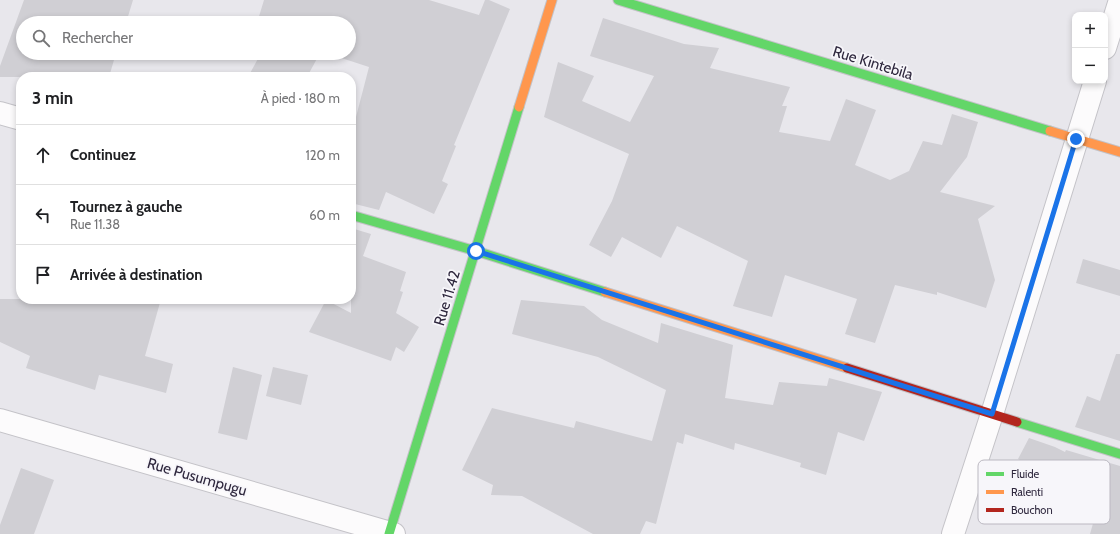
<!DOCTYPE html>
<html lang="fr">
<head>
<meta charset="utf-8">
<style>
  body { margin:0; font-family:Cabin,sans-serif; background:#f6f6f6; color:#202124 }
  .controls { position:absolute; right:12px; top:12px; display:grid; overflow:hidden; border-radius:8px; box-shadow:0 2px 6px #0003 }
  .controls button { width:36px; height:36px; display:grid; place-items:center; padding:0; border:0; border-bottom:1px solid #e0e0e0; background:#fff; color:#202124; font:20px sans-serif }
  .stop { position:absolute; width:12px; height:12px; margin:-9px; border:3px solid #1a73e8; border-radius:50%; background:#fff }
  .stop.end { background:#1a73e8; border-color:#fff; box-shadow:0 1px 4px #0008 }
  .list { margin:0; padding:0; list-style:none }
  h2 { display:flex; justify-content:space-between; align-items:center; height:52px; margin:0; padding:0 16px; font-size:17px }
  h2 small { font-size:13px; font-weight:400; color:#757577 }
  .list li { display:grid; grid-template-columns:26px 1fr auto; gap:12px; align-items:center; box-sizing:border-box; height:60px; padding:0 16px; border-top:1px solid #e0e0e0 }
  .list b { display:block; font-size:15px; white-space:nowrap }
  .list p { margin:0; font-size:13px; white-space:nowrap; color:#757577 }
  .list em { font-size:13px; font-style:normal; color:#757577 }
  .icon { flex:none; width:22px; height:22px; fill:none; stroke:currentColor; stroke-width:2; stroke-linecap:round; stroke-linejoin:round }
  .map { position:relative; flex:none; width:1120px; height:534px; overflow:hidden }
  .search { position:absolute; background:#fff; box-shadow:0 2px 6px #0003; left:16px; top:16px; width:340px; height:44px; display:flex; align-items:center; gap:10px; box-sizing:border-box; padding:0 14px; border-radius:22px; color:#757577; font-size:15px }
  .panel { position:absolute; background:#fff; box-shadow:0 2px 6px #0003; left:16px; top:72px; width:340px; height:232px; border-radius:16px }
  .map>svg:first-child { display:block }
  .building { fill:#d0cfd4 }
  .lines { fill:none; stroke-linecap:round; stroke-linejoin:round }
  .street-casing { stroke:#c4c3c8; stroke-width:24 }
  .fast-casing { stroke:#c3c2c7; stroke-width:11 }
  .slow-casing { stroke:#c3c2c7; stroke-width:11 }
  .jam-casing { stroke:#c3c2c7; stroke-width:11 }
  .street { stroke:#fcfbfc; stroke-width:22 }
  .fast { stroke:#63d668; stroke-width:9 }
  .slow { stroke:#ff974d; stroke-width:9 }
  .jam { stroke:#b3261e; stroke-width:9 }
  .route { stroke:#1a73e8; stroke-width:5 }
  .labels { text-anchor:middle; stroke-width:3.5; stroke-linejoin:round; paint-order:stroke }
  .street-label { font-size:15px; fill:#2e273d; stroke:#f7f6fa }
  .key { fill:#f7f6fa; stroke:#bbb8c1; stroke-width:1 }
  .key-label { font-size:11px; fill:#2e273d }
</style>
</head>
<body>
<div class="map">
<svg width="1120" height="534" viewBox="0 0 1120 534">
  <rect width="100%" height="100%" fill="#e8e7ec"/>
  <!-- building -->
  <path class="building" d="M 24,0 L 133,0 L 126,23 L 23,23 L 23,53 L 116,53 L 109,77 L 0,77 L 0,66 Z
    M 264,0 L 429,0 L 479,15 L 485,0 L 489,0 L 510,9 L 454,145 L 456,146 L 442,181 L 448,184 L 434,214 L 386,192 L 379,210 L 351,203 L 351,126 L 356,117 L 369,67 L 326,53 L 349,53 L 349,23 L 257,23 Z
    M 603,18 L 684,44 L 719,48 L 710,68 L 790,87 L 782,106 L 787,106 L 779,132 L 830,141 L 846,99 L 876,110 L 855,165 L 890,180 L 909,171 L 923,141 L 942,145 L 952,114 L 978,122 L 967,157 L 940,192 L 995,206 L 978,219 L 995,280 L 986,308 L 937,292 L 937,295 L 895,285 L 875,343 L 845,334 L 857,299 L 785,275 L 772,317 L 733,306 L 748,261 L 677,226 L 661,258 L 622,237 L 611,257 L 589,245 L 612,201 L 629,154 L 544,117 L 558,62 L 594,76 L 582,101 L 630,122 L 654,76 L 590,56 Z
    M 261,53 L 320,53 L 307,77 L 248,77 Z
    M 351,228 L 371,234 L 363,256 L 406,272 L 400,291 L 403,292 L 396,313 L 419,327 L 404,352 L 396,347 L 391,361 L 309,332 L 326,300 L 351,313 Z
    M 1083,259 L 1120,270 L 1120,296 L 1076,283 Z
    M 0,299 L 161,299 L 145,356 L 173,364 L 166,393 L 99,375 L 95,390 L 26,368 L 30,356 L 0,342 Z
    M 521,300 L 584,306 L 602,320 L 658,343 L 661,323 L 733,345 L 725,398 L 773,405 L 779,382 L 827,386 L 829,378 L 882,392 L 864,441 L 838,432 L 826,475 L 800,467 L 801,463 L 735,443 L 734,450 L 685,434 L 683,444 L 677,442 L 656,524 L 646,521 L 640,534 L 593,534 L 522,496 L 491,495 L 493,485 L 462,470 L 492,408 L 574,428 L 576,421 L 652,441 L 666,390 L 598,357 L 512,334 Z
    M 1116,354 L 1120,354 L 1120,441 L 1075,427 L 1087,396 L 1100,401 Z
    M 233,367 L 262,375 L 247,440 L 218,433 Z
    M 273,367 L 308,375 L 301,405 L 266,396 Z
    M 1029,438 L 1055,447 L 1065,452 L 1066,450 L 1120,466 L 1120,534 L 1090,534 L 1094,520 L 1031,508 L 1046,474 L 1018,459 Z
    M 21,468 L 54,480 L 34,534 L 0,534 L 0,525 Z"/>
  <g class="lines">
    <defs>
      <path id="street" d="M 1105,48 L 1120,0
        M 0,113 L 21,119
        M 0,420 L 394,534
        M 953,534 L 992,414 L 1095,81"/>
      <path id="fast" d="M 618,0 L 1050,131
        M 351,215 L 476,251 L 605,292
        M 1017,422 L 1120,454
        M 389,534 L 519,107"/>
      <path id="slow" d="M 519,107 L 552,0
        M 1050,131 L 1120,152
        M 605,292 L 847,368"/>
      <path id="jam" d="M 847,368 L 1017,422"/>
    </defs>
    <!-- street casing -->
    <use href="#street" class="street-casing"/>
    <!-- fast casing -->
    <use href="#fast" class="fast-casing"/>
    <!-- slow casing -->
    <use href="#slow" class="slow-casing"/>
    <!-- jam casing -->
    <use href="#jam" class="jam-casing"/>
    <!-- street -->
    <use href="#street" class="street"/>
    <!-- fast -->
    <use href="#fast" class="fast"/>
    <!-- slow -->
    <use href="#slow" class="slow"/>
    <!-- jam -->
    <use href="#jam" class="jam"/>
  </g>
  <g class="lines">
    <!-- route -->
    <path class="route" d="M 476,251 L 992,414 L 1076,139"/>
  </g>
  <g class="labels">
    <!-- street labels -->
    <g class="street-label">
      <text transform="translate(873 63) rotate(17)" y="5">Rue Kintebila</text>
      <text transform="translate(447 298) rotate(-73)" y="5">Rue 11.42</text>
      <text transform="translate(197 477) rotate(16)" y="5">Rue Pusumpugu</text>
    </g>
  </g>
  <!-- legend -->
  <rect x="978" y="460" width="132" height="64" rx="6" class="key"/>
  <rect x="986" y="472" width="18" height="4" fill="#63d668"/>
  <rect x="986" y="490" width="18" height="4" fill="#ff974d"/>
  <rect x="986" y="508" width="18" height="4" fill="#b3261e"/>
  <g class="key-label">
    <text x="1011" y="478">Fluide</text>
    <text x="1011" y="496">Ralenti</text>
    <text x="1011" y="514">Bouchon</text>
  </g>
</svg>
<div class="controls">
<button>+</button>
<button>−</button>
</div>
<div class="stop" style="left:476px;top:251px"></div>
<div class="stop end" style="left:1076px;top:139px"></div>
<div class="search"><svg class="icon" aria-label="search" viewBox="0 0 24 24"><circle cx="10" cy="10" r="6"/><path d="M15 15l6 6"/></svg>Rechercher</div>
<section class="panel">
<h2>3 min<small>À pied · 180 m</small></h2>
<ul class="list">
<li><svg class="icon" aria-label="ahead" viewBox="0 0 24 24"><path d="M12 20V5M6 11l6-6 6 6"/></svg><div><b>Continuez</b></div><em>120 m</em></li>
<li><svg class="icon" aria-label="left" viewBox="0 0 24 24"><path d="M17 20v-9H6M10 6l-5 5 5 5"/></svg><div><b>Tournez à gauche</b><p>Rue 11.38</p></div><em>60 m</em></li>
<li><svg class="icon" aria-label="arrive" viewBox="0 0 24 24"><path d="M6 21V4h12l-3 4 3 4H6"/></svg><div><b>Arrivée à destination</b></div></li>
</ul>
</section>
</div>
</body>
</html>
